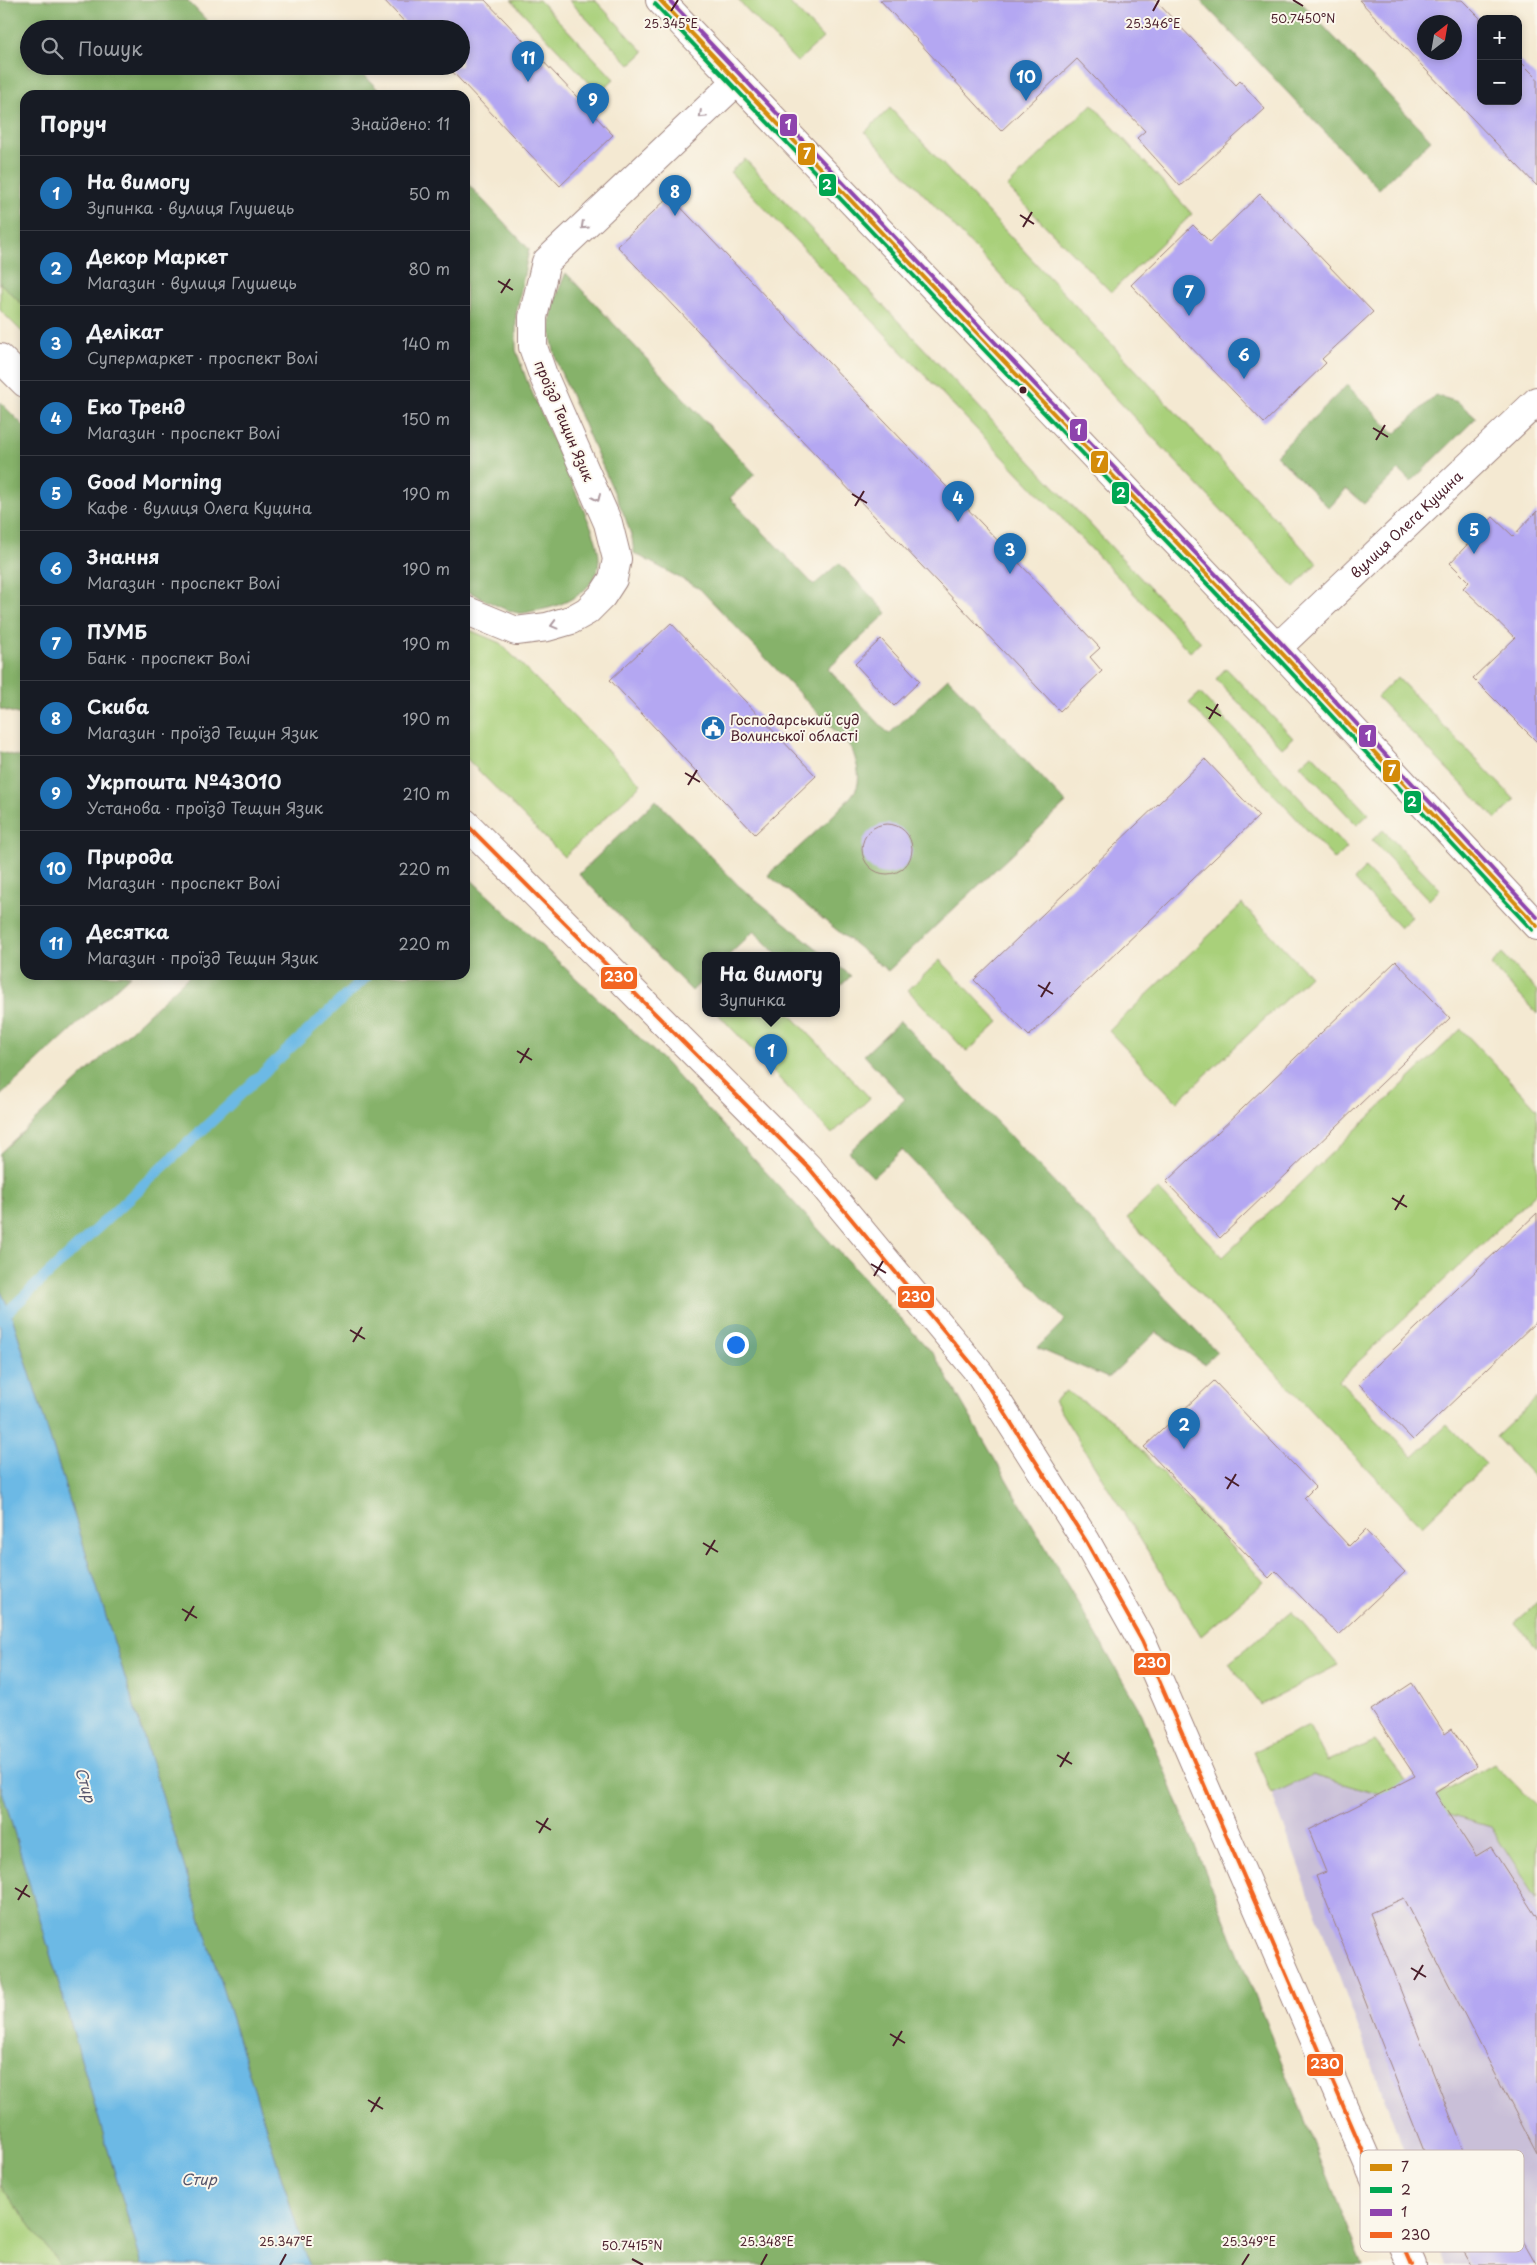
<!DOCTYPE html>
<html lang="uk">
<head>
<meta charset="utf-8">
<style>
  body { margin:0; font-family:"Playpen Sans",sans-serif; background:#20242c; color:#f1f3f6 }
  .controls { position:absolute; right:15px; top:15px; display:grid; overflow:hidden; border-radius:10px; box-shadow:0 2px 8px #0003 }
  .controls button { width:45px; height:45px; display:grid; place-items:center; padding:0; border:0; border-bottom:1px solid #363941; background:#171b24; color:#f1f3f6; font:25px sans-serif }
  .compass { position:absolute; left:1417px; top:15px; width:45px; height:45px; border-radius:50%; background:#171b24; box-shadow:0 2px 8px #0003; rotate:31deg }
  .you { position:absolute; left:735px; top:1344px; width:18px; height:18px; margin:-12px; border:4px solid #fff; border-radius:50%; background:#1a73e8; box-shadow:0 0 0 8px #1a73e833 }
  .badge { display:grid; place-items:center; width:32px; height:32px; border-radius:50%; background:#1f6fb2; color:#fff; font-size:16px; font-weight:700 }
  .pin { position:absolute; translate:-50% -41px; filter:drop-shadow(0 1px 2px #0008) }
  .pin::after { content:''; position:absolute; top:26px; width:18px; height:15px; background:inherit; clip-path:polygon(0 0,100% 0,50% 100%) }
  .popup { position:absolute; left:702px; top:952px; width:138px; height:65px; box-sizing:border-box; display:grid; place-content:center; border-radius:10px; background:#171b24; filter:drop-shadow(0 1px 4px #0005); font-size:16px; white-space:nowrap; color:#9ea1a6 }
  .popup b { font-size:19px; color:#f1f3f6 }
  .popup::after { content:''; position:absolute; left:50%; top:100%; margin-left:-10px; border:10px solid transparent; border-top-color:#171b24 }
  .list { margin:0; padding:0; list-style:none }
  h2 { display:flex; justify-content:space-between; align-items:center; height:65px; margin:0; padding:0 20px; font-size:21px }
  h2 small { font-size:16px; font-weight:400; color:#9ea1a6 }
  .list li { display:grid; grid-template-columns:32px 1fr auto; gap:15px; align-items:center; box-sizing:border-box; height:75px; padding:0 20px; border-top:1px solid #363941 }
  .list b { display:block; font-size:19px; white-space:nowrap }
  .list p { margin:0; font-size:16px; white-space:nowrap; color:#9ea1a6 }
  .list em { font-size:16px; font-style:normal; color:#9ea1a6 }
  .icon { flex:none; width:28px; height:28px; fill:none; stroke:currentColor; stroke-width:2; stroke-linecap:round; stroke-linejoin:round }
  .map { position:relative; flex:none; width:1537px; height:2265px; overflow:hidden }
  .search { position:absolute; background:#171b24; box-shadow:0 2px 8px #0003; left:20px; top:20px; width:450px; height:55px; display:flex; align-items:center; gap:12px; box-sizing:border-box; padding:0 18px; border-radius:28px; color:#9ea1a6; font-size:19px }
  .panel { position:absolute; background:#171b24; box-shadow:0 2px 8px #0003; left:20px; top:90px; width:450px; height:890px; border-radius:15px }
  .map>svg:first-child { display:block }
  .industrial { fill:#c9bfd8 }
  .green { fill:#a9d07a; stroke:#7a7852 }
  .forest { fill:#86b26a; stroke:#68684a }
  .water { fill:#6cb9e5; stroke:#5b6c88 }
  .lines { fill:none; stroke-linecap:round; stroke-linejoin:round }
  .stream { stroke:#6cb9e5; stroke-width:11 }
  .building { fill:#b4a7f2; fill-rule:evenodd }
  .minor-casing { stroke:#9f847e; stroke-width:30 }
  .major-casing { stroke:#9f847e; stroke-width:30 }
  .minor { stroke:#fff; stroke-width:28 }
  .major { stroke:#fff; stroke-width:28 }
  .bus-1-casing { stroke:#fbf7ec; stroke-width:8 }
  .bus-2-casing { stroke:#fbf7ec; stroke-width:8 }
  .bus-3-casing { stroke:#fbf7ec; stroke-width:8 }
  .bus-4-casing { stroke:#fbf7ec; stroke-width:8 }
  .bus-1 { stroke:#d48b09; stroke-width:4 }
  .bus-2 { stroke:#00a651; stroke-width:4 }
  .bus-3 { stroke:#8e44ad; stroke-width:4 }
  .bus-4 { stroke:#f26522; stroke-width:4 }
  .oneway { stroke:#ae9aa0 }
  .ticks { fill:none; stroke:#4a1f2b; stroke-width:2 }
  .bus-dot { fill:#4a1f2b; stroke:#fbf7ec; stroke-width:2 }
  .labels { text-anchor:middle; stroke-width:4; stroke-linejoin:round; paint-order:stroke }
  .street-label { font-size:14px; fill:#4a1f2b; stroke:#fbf7ec }
  .poi-label { font-size:14px; fill:#4a1f2b; stroke:#fbf7ec; text-anchor:start }
  .water-label { font-size:15px; font-style:italic; fill:#56556c; stroke:#fbf7ec }
  .key { fill:#fbf7ec; stroke:#c6b6b2; stroke-width:1 }
  .key-label { font-size:14px; fill:#4a1f2b }
  .ticks-label { font-size:12px; text-anchor:middle; fill:#4a1f2b; stroke:#fbf7ec; stroke-width:4; stroke-linejoin:round; paint-order:stroke }
  .line-badge { stroke:#fbf7ec; stroke-width:2 }
  .badge-label { font-size:14px; text-anchor:middle; font-weight:bold; fill:#fff }
</style>
</head>
<body>
<div class="map">
<svg width="1537" height="2265" viewBox="0 0 1537 2265">
  <rect width="100%" height="100%" fill="#fbf7ec"/>
  <filter id="ink" filterUnits="userSpaceOnUse"><feTurbulence type="fractalNoise" baseFrequency=".02" numOctaves="2"/><feDisplacementMap in="SourceGraphic" scale="10" xChannelSelector="R" yChannelSelector="G"/><feConvolveMatrix kernelMatrix="1 2 1 2 8 2 1 2 1" color-interpolation-filters="sRGB"/></filter>
  <filter id="wash" filterUnits="userSpaceOnUse"><feTurbulence type="fractalNoise" baseFrequency=".0096" numOctaves="4" result="noise"/><feDisplacementMap in="SourceGraphic" scale="20" xChannelSelector="R" yChannelSelector="G"/><feGaussianBlur stdDeviation="1.12" result="paint"/><feColorMatrix in="noise" values="0 0 0 0 0 0 0 0 0 0 0 0 0 0 0 0 0 1.4 0 .05"/><feComposite in="paint" operator="in"/></filter>
  <g filter="url(#wash)">
    <rect width="100%" height="100%" fill="#f4e9d2"/>
    <!-- industrial -->
    <path class="industrial" d="M 1312,1775 L 1491,1827 L 1537,1899 L 1537,2265 L 1446,2265 L 1272,1794 Z"/>
    <!-- green -->
    <path class="green" d="M 511,0 L 539,0 L 614,79 L 599,93 Z
      M 569,0 L 595,0 L 644,52 L 630,65 Z
      M 738,0 L 787,0 L 823,38 L 797,62 Z
      M 1092,104 L 1192,214 L 1111,292 L 1007,187 Z
      M 890,108 L 1317,563 L 1294,587 L 865,132 Z
      M 745,159 L 1201,642 L 1190,652 L 730,172 Z
      M 0,283 L 25,307 L 25,335 L 0,310 Z
      M 465,628 L 500,643 L 641,784 L 564,857 L 465,757 Z
      M 1226,668 L 1293,738 L 1282,748 L 1216,679 Z
      M 1397,677 L 1515,800 L 1496,819 L 1377,697 Z
      M 1200,693 L 1347,848 L 1335,860 L 1189,703 Z
      M 1312,754 L 1369,814 L 1357,825 L 1300,765 Z
      M 1383,830 L 1440,889 L 1429,900 L 1372,840 Z
      M 1365,868 L 1412,917 L 1400,928 L 1354,879 Z
      M 1242,904 L 1310,976 L 1177,1102 L 1109,1031 Z
      M 1502,954 L 1537,991 L 1537,1014 L 1491,965 Z
      M 940,960 L 999,1022 L 967,1052 L 908,990 Z
      M 718,1014 L 790,1014 L 870,1098 L 832,1134 Z
      M 1461,1029 L 1537,1109 L 1537,1192 L 1339,1380 L 1413,1457 L 1447,1425 L 1486,1464 L 1422,1526 L 1127,1218 L 1158,1189 L 1223,1257 Z
      M 1066,1391 L 1113,1420 L 1264,1582 L 1201,1636 L 1054,1401 Z
      M 1537,1398 L 1537,1480 L 1496,1437 Z
      M 1537,1602 L 1537,1647 L 1514,1623 Z
      M 1292,1611 L 1338,1665 L 1261,1705 L 1229,1663 Z
      M 1309,1726 L 1327,1761 L 1375,1741 L 1424,1803 L 1494,1763 L 1537,1807 L 1537,1899 L 1491,1827 L 1312,1775 L 1272,1794 L 1253,1752 Z
      M 0,2185 L 58,2260 L 60,2265 L 0,2265 Z"/>
    <!-- forest -->
    <path class="forest" d="M 0,0 L 187,0 L 215,29 L 29,29 L 29,66 L 356,66 L 383,95 L 25,95 L 25,307 L 0,283 Z
      M 1200,0 L 1299,0 L 1431,140 L 1379,189 Z
      M 465,181 L 529,249 L 516,315 L 516,350 L 527,381 L 592,529 C 595,538 599,549 599,559 C 599,592 560,608 533,611 C 529,612 522,614 518,613 C 502,610 481,597 465,590 Z
      M 566,273 L 755,474 L 730,498 L 814,585 L 839,563 L 887,613 L 828,669 L 889,734 L 948,678 L 1066,803 L 888,971 L 768,875 C 783,861 852,802 857,787 C 861,775 856,761 852,749 L 700,589 L 634,553 L 632,538 L 625,517 L 559,368 C 546,329 549,310 566,273 Z
      M 1347,385 L 1395,434 L 1435,395 L 1458,402 L 1476,418 L 1411,482 L 1399,470 L 1364,504 L 1346,489 L 1329,508 L 1276,455 Z
      M 0,402 L 25,427 L 25,716 L 0,709 Z
      M 0,752 L 25,758 L 25,975 L 130,975 L 0,1096 Z
      M 656,800 L 739,886 L 826,956 L 778,956 L 754,931 L 728,956 L 706,956 L 706,977 L 692,991 L 579,874 Z
      M 465,874 L 661,1058 L 935,1356 L 1142,1714 L 1363,2265 L 309,2265 L 10,1310 L 0,1290 L 0,1153 L 190,975 L 465,975 Z
      M 836,964 L 851,976 L 836,990 Z
      M 900,1021 L 1217,1352 L 1204,1364 L 1156,1332 L 1108,1378 L 1037,1348 L 1065,1320 L 902,1150 L 873,1177 L 849,1152 L 905,1099 L 864,1055 Z
      M 0,1784 L 142,2265 L 60,2265 L 0,2185 Z"/>
    <!-- water -->
    <path class="water" d="M 0,1290 L 10,1310 L 309,2265 L 142,2265 L 0,1784 Z"/>
    <g class="lines">
      <!-- stream -->
      <path class="stream" d="M 0,1319 L 368,975"/>
    </g>
    <g id="blocks">
      <!-- building -->
      <path class="building" d="M 384,0 L 485,0 L 613,135 L 560,186 L 447,66 L 461,66 L 461,29 L 411,29 Z
        M 880,0 L 1155,0 L 1236,85 L 1240,81 L 1265,109 L 1180,186 L 1137,138 L 1145,131 L 1077,59 L 1001,131 Z
        M 1359,0 L 1462,0 L 1480,18 L 1481,101 L 1518,101 L 1518,59 L 1537,78 L 1537,186 ZM 1424,22 L 1454,22 L 1454,52 L 1424,52 Z
        M 1260,194 L 1373,312 L 1322,359 L 1326,363 L 1264,423 L 1131,285 L 1193,225 L 1210,242 Z
        M 670,196 L 1100,648 L 1090,657 L 1102,671 L 1060,711 L 617,246 Z
        M 1537,511 L 1537,742 L 1473,678 L 1515,638 L 1463,588 L 1469,582 L 1450,563 L 1493,517 L 1513,536 Z
        M 671,623 L 816,776 L 755,834 L 610,680 Z
        M 881,639 L 920,681 L 894,706 L 855,664 Z
        M 1205,759 L 1259,816 L 1029,1036 L 974,980 Z
        M862 849a25 25 0 1 1 50 0a25 25 0 1 1-50 0Z
        M 1396,961 L 1450,1018 L 1220,1238 L 1166,1182 Z
        M 1537,1213 L 1537,1321 L 1413,1440 L 1358,1383 Z
        M 1214,1381 L 1315,1487 L 1304,1498 L 1349,1546 L 1365,1530 L 1405,1572 L 1338,1635 L 1276,1571 L 1269,1578 L 1144,1447 Z
        M 1412,1683 L 1445,1734 L 1452,1729 L 1477,1766 L 1435,1793 L 1476,1856 L 1491,1847 L 1537,1918 L 1537,2154 L 1404,1898 L 1370,1913 L 1486,2206 L 1499,2199 L 1537,2265 L 1472,2265 L 1450,2227 L 1453,2225 L 1433,2174 L 1316,1876 L 1326,1872 L 1309,1830 L 1415,1776 L 1371,1710 Z"/>
    </g>
  </g>
  <g filter="url(#ink)">
    <use href="#blocks" fill-opacity="0" stroke="#9f847e" stroke-width="1"/>
    <g class="lines">
      <defs>
        <g id="minor">
          <path d="M 0,358 L 25,383"/>
          <path d="M 465,610 L 516,631 L 547,627 L 571,620 L 587,611 L 602,596 L 613,579 L 617,559 L 608,523 L 543,375 L 533,347 L 533,317 L 546,262 L 737,81"/>
          <path id="s1" d="M 1277,648 L 1537,401"/>
          <path d="M 465,823 L 809,1168 L 980,1374 L 1086,1541 L 1142,1641 L 1412,2265"/>
        </g>
        <path id="major" d="M 660,0 L 1277,648 L 1537,926"/>
      </defs>
      <!-- minor casing -->
      <use href="#minor" class="minor-casing"/>
      <!-- major casing -->
      <use href="#major" class="major-casing"/>
      <!-- minor -->
      <use href="#minor" class="minor"/>
      <!-- major -->
      <use href="#major" class="major"/>
      <defs>
        <path id="bus-1" d="M 660,0 L 1277,648 L 1537,926"/>
        <path id="bus-2" d="M 655,4 L 1272,652 L 1532,930"/>
        <path id="bus-3" d="M 669,0 L 1282,644 L 1537,917"/>
        <path id="bus-4" d="M 465,823 L 809,1168 L 980,1374 L 1086,1541 L 1142,1641 L 1412,2265"/>
      </defs>
      <!-- bus-1 casing -->
      <use href="#bus-1" class="bus-1-casing"/>
      <!-- bus-2 casing -->
      <use href="#bus-2" class="bus-2-casing"/>
      <!-- bus-3 casing -->
      <use href="#bus-3" class="bus-3-casing"/>
      <!-- bus-4 casing -->
      <use href="#bus-4" class="bus-4-casing"/>
      <!-- bus-1 -->
      <use href="#bus-1" class="bus-1"/>
      <!-- bus-2 -->
      <use href="#bus-2" class="bus-2"/>
      <!-- bus-3 -->
      <use href="#bus-3" class="bus-3"/>
      <!-- bus-4 -->
      <use href="#bus-4" class="bus-4"/>
    </g>
    <!-- one-way arrows -->
    <defs><path id="oneway-chevron" d="M-2-3.5L2.5 0L-2 3.5" fill="none" stroke-width="1.6" stroke-linecap="round" stroke-linejoin="round" transform="scale(1.25)"/></defs>
    <g class="oneway">
      <use href="#oneway-chevron" transform="translate(702 115) rotate(137)"/>
      <use href="#oneway-chevron" transform="translate(584 226) rotate(137)"/>
      <use href="#oneway-chevron" transform="translate(597 498) rotate(66)"/>
      <use href="#oneway-chevron" transform="translate(554 625) rotate(165)"/>
    </g>
  </g>
  <!-- ticks -->
  <path class="ticks" d="M 1293,0 L 1303,6M 671,11 L 678,0M 1153,11 L 1159,0M 1020,215 L 1034,224M 1023,227 L 1032,212M 498,281 L 513,290M 501,293 L 510,279M 1373,428 L 1388,437M 1376,440 L 1385,425M 852,494 L 867,503M 855,506 L 864,491M 1206,707 L 1221,716M 1209,719 L 1218,704M 685,773 L 700,782M 688,785 L 697,770M 1038,985 L 1053,994M 1041,997 L 1050,982M 517,1051 L 532,1060M 520,1063 L 529,1048M 1392,1198 L 1407,1207M 1395,1210 L 1404,1195M 871,1264 L 886,1273M 874,1276 L 883,1261M 350,1330 L 365,1339M 353,1342 L 362,1327M 1225,1477 L 1239,1486M 1227,1489 L 1236,1474M 703,1543 L 718,1552M 706,1555 L 715,1540M 182,1609 L 197,1618M 185,1621 L 194,1606M 1057,1755 L 1072,1764M 1060,1767 L 1069,1752M 536,1821 L 551,1830M 539,1833 L 548,1818M 15,1888 L 30,1897M 18,1900 L 27,1885M 1411,1968 L 1426,1977M 1414,1980 L 1423,1965M 890,2034 L 905,2043M 893,2046 L 902,2031M 368,2100 L 383,2109M 371,2112 L 380,2097M 632,2259 L 643,2265M 280,2265 L 286,2254M 761,2265 L 767,2254M 1242,2265 L 1249,2254"/>
  <!-- icons -->
  <defs>
    <symbol id="civic-disc" viewBox="-11 -11 22 22"><circle r="9.5" fill="#1f6fb2" stroke="#fbf7ec"/><path d="M-.6-6.5H3V-4.5H.6V-3L4-1V1h2V6H-6V1h2V-1L-.6-3ZM-1.2 2.5V6h2.4V2.5Z" fill="#fff"/></symbol>
  </defs>
  <g fill-rule="evenodd">
    <use href="#civic-disc" x="699" y="714" width="28" height="28"/>
  </g>
  <!-- markers -->
  <circle class="bus-dot" cx="1023" cy="390" r="4.5"/>
  <g class="labels">
    <!-- street labels -->
    <g class="street-label">
      <text transform="translate(564 421) rotate(67)" y="5">проїзд Тещин Язик</text>
      <text dy="5" stroke="none"><textPath href="#s1" startOffset="179">вулиця Олега Куцина</textPath></text>
    </g>
    <!-- poi labels -->
    <g class="poi-label">
      <text x="730" y="725">Господарський суд<tspan x="730" dy="16">Волинської області</tspan></text>
    </g>
    <!-- water labels -->
    <g class="water-label">
      <text transform="translate(85 1785) rotate(73)" y="5">Стир</text>
      <text x="199" y="2185">Стир</text>
    </g>
  </g>
  <!-- legend -->
  <rect x="1360" y="2150" width="164" height="102" rx="8" class="key"/>
  <rect x="1370" y="2164" width="22" height="7" fill="#d48b09"/>
  <rect x="1370" y="2187" width="22" height="6" fill="#00a651"/>
  <rect x="1370" y="2209" width="22" height="7" fill="#8e44ad"/>
  <rect x="1370" y="2232" width="22" height="6" fill="#f26522"/>
  <g class="key-label">
    <text x="1401" y="2172">7</text>
    <text x="1401" y="2195">2</text>
    <text x="1401" y="2217">1</text>
    <text x="1401" y="2240">230</text>
  </g>
  <g class="ticks-label">
    <text x="1303" y="23">50.7450°N</text>
    <text x="671" y="28">25.345°E</text>
    <text x="1153" y="28">25.346°E</text>
    <text x="286" y="2246">25.347°E</text>
    <text x="767" y="2246">25.348°E</text>
    <text x="1249" y="2246">25.349°E</text>
    <text x="632" y="2250">50.7415°N</text>
  </g>
  <g class="line-badge">
    <rect x="779" y="113" width="19" height="24" rx="5" fill="#8e44ad"/>
    <rect x="797" y="142" width="19" height="24" rx="5" fill="#d48b09"/>
    <rect x="818" y="173" width="19" height="24" rx="5" fill="#00a651"/>
    <rect x="1069" y="418" width="19" height="24" rx="5" fill="#8e44ad"/>
    <rect x="1090" y="450" width="19" height="24" rx="5" fill="#d48b09"/>
    <rect x="1111" y="481" width="19" height="24" rx="5" fill="#00a651"/>
    <rect x="1358" y="724" width="19" height="24" rx="5" fill="#8e44ad"/>
    <rect x="1382" y="759" width="19" height="24" rx="5" fill="#d48b09"/>
    <rect x="1403" y="790" width="19" height="24" rx="5" fill="#00a651"/>
    <rect x="600" y="966" width="38" height="24" rx="5" fill="#f26522"/>
    <rect x="897" y="1285" width="38" height="24" rx="5" fill="#f26522"/>
    <rect x="1133" y="1652" width="38" height="24" rx="5" fill="#f26522"/>
    <rect x="1306" y="2053" width="38" height="24" rx="5" fill="#f26522"/>
  </g>
  <g class="badge-label">
    <text x="788" y="130">1</text>
    <text x="807" y="159">7</text>
    <text x="827" y="190">2</text>
    <text x="1078" y="435">1</text>
    <text x="1100" y="467">7</text>
    <text x="1121" y="498">2</text>
    <text x="1368" y="741">1</text>
    <text x="1392" y="776">7</text>
    <text x="1412" y="807">2</text>
    <text x="619" y="982">230</text>
    <text x="916" y="1302">230</text>
    <text x="1152" y="1668">230</text>
    <text x="1325" y="2069">230</text>
  </g>
</svg>
<div class="controls">
<button>+</button>
<button>−</button>
</div>
<svg class="compass" viewBox="-18 -18 36 36"><path d="M0-13l5 13h-10z" fill="#e53935"/><path d="M0 13l5-13h-10z" fill="#9ea1a6"/></svg>
<div class="you"></div>
<div class="pin badge" style="left:771px;top:1075px">1</div>
<div class="popup"><b>На вимогу</b>Зупинка</div>
<div class="pin badge" style="left:1184px;top:1449px">2</div>
<div class="pin badge" style="left:1010px;top:574px">3</div>
<div class="pin badge" style="left:958px;top:522px">4</div>
<div class="pin badge" style="left:1474px;top:554px">5</div>
<div class="pin badge" style="left:1244px;top:379px">6</div>
<div class="pin badge" style="left:1189px;top:316px">7</div>
<div class="pin badge" style="left:675px;top:216px">8</div>
<div class="pin badge" style="left:593px;top:124px">9</div>
<div class="pin badge" style="left:1026px;top:101px">10</div>
<div class="pin badge" style="left:528px;top:82px">11</div>
<div class="search"><svg class="icon" aria-label="search" viewBox="0 0 24 24"><circle cx="10" cy="10" r="6"/><path d="M15 15l6 6"/></svg>Пошук</div>
<section class="panel">
<h2>Поруч<small>Знайдено: 11</small></h2>
<ul class="list">
<li><span class="badge">1</span><div><b>На вимогу</b><p>Зупинка · вулиця Глушець</p></div><em>50 m</em></li>
<li><span class="badge">2</span><div><b>Декор Маркет</b><p>Магазин · вулиця Глушець</p></div><em>80 m</em></li>
<li><span class="badge">3</span><div><b>Делікат</b><p>Супермаркет · проспект Волі</p></div><em>140 m</em></li>
<li><span class="badge">4</span><div><b>Еко Тренд</b><p>Магазин · проспект Волі</p></div><em>150 m</em></li>
<li><span class="badge">5</span><div><b>Good Morning</b><p>Кафе · вулиця Олега Куцина</p></div><em>190 m</em></li>
<li><span class="badge">6</span><div><b>Знання</b><p>Магазин · проспект Волі</p></div><em>190 m</em></li>
<li><span class="badge">7</span><div><b>ПУМБ</b><p>Банк · проспект Волі</p></div><em>190 m</em></li>
<li><span class="badge">8</span><div><b>Скиба</b><p>Магазин · проїзд Тещин Язик</p></div><em>190 m</em></li>
<li><span class="badge">9</span><div><b>Укрпошта №43010</b><p>Установа · проїзд Тещин Язик</p></div><em>210 m</em></li>
<li><span class="badge">10</span><div><b>Природа</b><p>Магазин · проспект Волі</p></div><em>220 m</em></li>
<li><span class="badge">11</span><div><b>Десятка</b><p>Магазин · проїзд Тещин Язик</p></div><em>220 m</em></li>
</ul>
</section>
</div>
</body>
</html>
